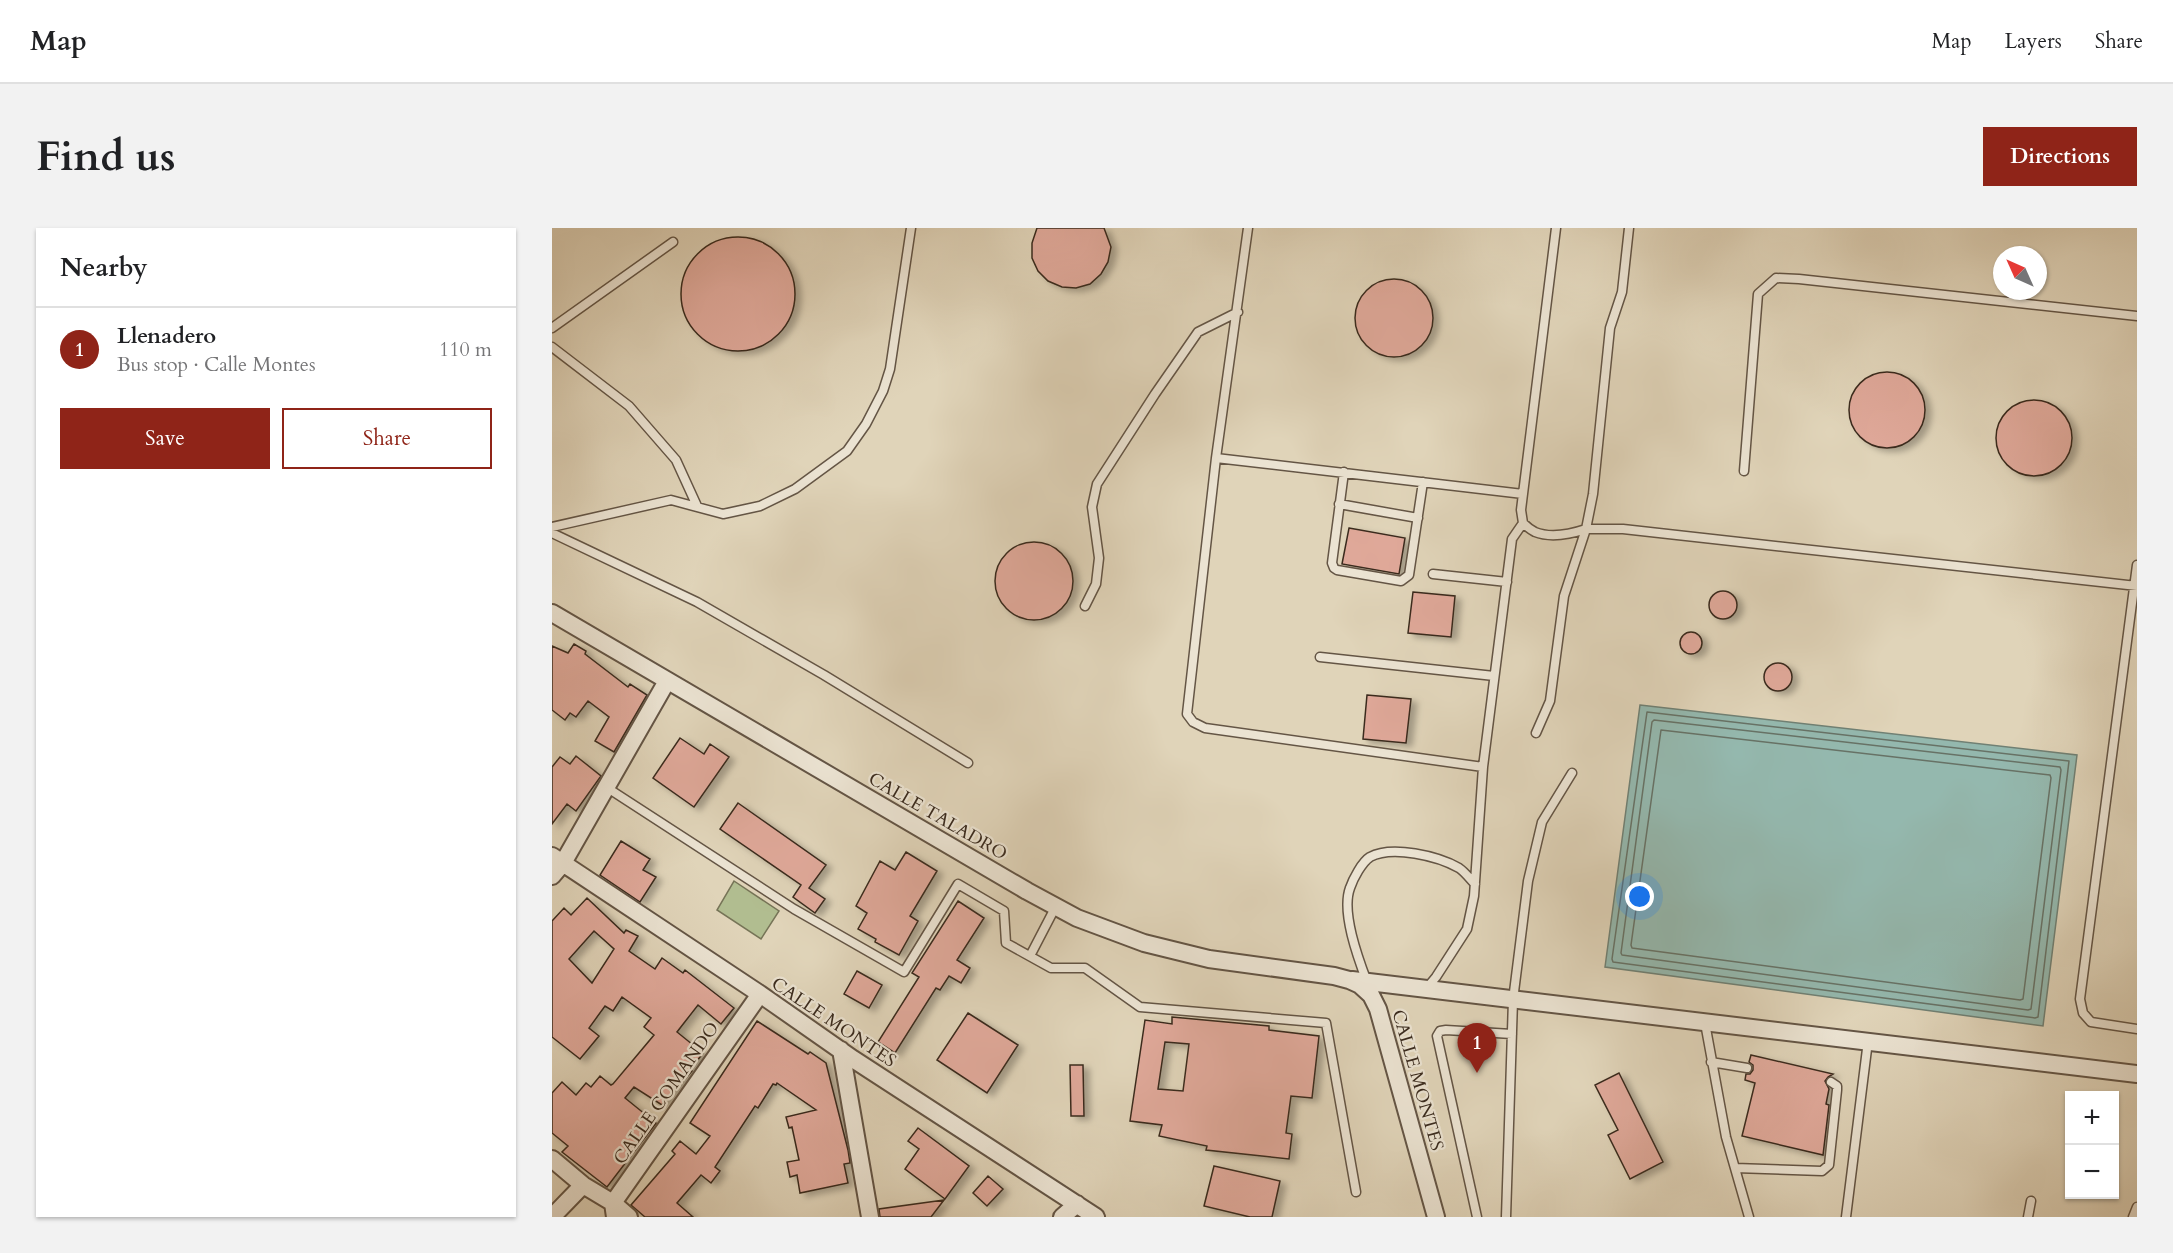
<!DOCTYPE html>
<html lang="en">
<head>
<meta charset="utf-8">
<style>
  body { margin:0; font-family:Cardo,serif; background:#f2f2f2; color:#202124 }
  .controls { position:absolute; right:18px; bottom:18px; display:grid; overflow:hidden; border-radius:0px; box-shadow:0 2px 4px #0004 }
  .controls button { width:54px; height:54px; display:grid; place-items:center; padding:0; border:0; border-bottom:2px solid #e0e0e0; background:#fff; color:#202124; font:30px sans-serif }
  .compass { position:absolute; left:1441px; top:18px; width:54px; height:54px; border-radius:50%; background:#fff; box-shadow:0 2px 4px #0004; rotate:315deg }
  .you { position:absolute; left:1088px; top:669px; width:21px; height:21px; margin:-15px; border:4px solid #fff; border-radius:50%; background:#1a73e8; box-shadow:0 0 0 9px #1a73e833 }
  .badge { display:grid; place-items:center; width:39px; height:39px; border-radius:50%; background:#8f2418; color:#fff; font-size:20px; font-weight:700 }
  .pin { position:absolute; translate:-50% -50px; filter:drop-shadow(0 2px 3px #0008) }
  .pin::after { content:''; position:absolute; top:32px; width:21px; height:18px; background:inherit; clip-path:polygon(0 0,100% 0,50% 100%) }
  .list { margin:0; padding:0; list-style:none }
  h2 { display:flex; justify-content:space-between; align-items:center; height:78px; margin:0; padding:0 24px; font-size:26px }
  h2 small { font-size:20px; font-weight:400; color:#757577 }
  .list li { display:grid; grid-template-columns:39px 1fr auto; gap:18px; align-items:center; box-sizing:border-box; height:84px; padding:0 24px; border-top:2px solid #e0e0e0 }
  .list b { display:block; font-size:22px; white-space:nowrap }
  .list p { margin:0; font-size:20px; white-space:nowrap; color:#757577 }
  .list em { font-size:20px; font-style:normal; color:#757577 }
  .actions { display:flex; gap:12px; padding:18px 24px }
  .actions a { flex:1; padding:14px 0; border:2px solid #8f2418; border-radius:0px; text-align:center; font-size:21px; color:#8f2418 }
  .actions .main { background:#8f2418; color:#fff }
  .map { position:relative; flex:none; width:1585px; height:989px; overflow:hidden; border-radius:0px }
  header { display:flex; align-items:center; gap:36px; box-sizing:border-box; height:84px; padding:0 30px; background:#fff; border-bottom:2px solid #e0e0e0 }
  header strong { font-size:28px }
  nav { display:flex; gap:33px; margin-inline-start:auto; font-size:21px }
  .intro { display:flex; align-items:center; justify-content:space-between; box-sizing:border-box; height:144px; padding:0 36px }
  h1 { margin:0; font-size:42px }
  .button { padding:15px 27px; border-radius:0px; background:#8f2418; color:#fff; font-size:21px; font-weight:700 }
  main { display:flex; gap:36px; padding:0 36px }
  aside { flex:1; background:#fff; border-radius:0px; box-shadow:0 2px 4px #0004 }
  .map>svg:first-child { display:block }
  .green { fill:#b1bd90; stroke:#767457; stroke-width:1.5 }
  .water { fill:#94b8ae; stroke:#708074; stroke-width:1.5 }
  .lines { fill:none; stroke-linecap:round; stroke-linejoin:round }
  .shore { stroke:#677266; stroke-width:1.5 }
  .building { fill:#dfa899; stroke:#3a2b1e; stroke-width:1.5; fill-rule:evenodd; filter:url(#shadow) }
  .lane-casing { stroke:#645545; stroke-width:11 }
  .street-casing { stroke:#645545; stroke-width:20 }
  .lane { stroke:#ebe3d2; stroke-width:8 }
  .street { stroke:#ebe3d2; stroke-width:16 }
  .labels { text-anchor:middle; stroke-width:4.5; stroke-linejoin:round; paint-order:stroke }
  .street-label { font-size:18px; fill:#3a2b1e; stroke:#ebe3d2 }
</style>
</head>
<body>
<header>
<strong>Map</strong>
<nav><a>Map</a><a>Layers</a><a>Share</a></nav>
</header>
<div class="intro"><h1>Find us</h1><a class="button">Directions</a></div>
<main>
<aside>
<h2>Nearby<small></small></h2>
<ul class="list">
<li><span class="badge">1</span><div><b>Llenadero</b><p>Bus stop · Calle Montes</p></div><em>110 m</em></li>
</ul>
<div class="actions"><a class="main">Save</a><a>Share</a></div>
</aside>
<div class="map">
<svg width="1585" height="989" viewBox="0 0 1585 989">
  <defs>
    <filter id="shadow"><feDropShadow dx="6" dy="3.5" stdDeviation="3" flood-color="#0004"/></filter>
  </defs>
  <rect width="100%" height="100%" fill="#e0d4b9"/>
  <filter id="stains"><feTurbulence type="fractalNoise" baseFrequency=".00333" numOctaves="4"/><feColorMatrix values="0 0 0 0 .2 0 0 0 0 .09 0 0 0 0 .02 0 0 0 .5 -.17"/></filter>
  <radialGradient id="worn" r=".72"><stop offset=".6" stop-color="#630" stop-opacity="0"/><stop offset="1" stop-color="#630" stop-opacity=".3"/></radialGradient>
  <!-- green -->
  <path class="green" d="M 182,653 L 227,683 L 209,711 L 165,682 Z"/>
  <!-- water -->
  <path class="water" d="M 1088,477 L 1525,527 L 1491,798 L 1053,739 Z"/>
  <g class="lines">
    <!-- shore -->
    <path class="shore" d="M 1095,484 L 1517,533 L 1486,789 L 1483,790 L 1061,734 L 1060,731 Z
      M 1102,492 L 1508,539 L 1509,542 L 1479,781 L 1476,782 L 1070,727 L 1069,725 L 1100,494 Z
      M 1109,502 L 1498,547 L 1499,550 L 1471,771 L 1468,772 L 1080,720 L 1079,717 Z"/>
  </g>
  <!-- building -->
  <path class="building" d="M 485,0 L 552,0 L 559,19 L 556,34 L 549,46 L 538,56 L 524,60 L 510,59 L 496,53 L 486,43 L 480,30 L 480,15 Z
    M129 66a57 57 0 1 1 114 0a57 57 0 1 1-114 0Z
    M803 90a39 39 0 1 1 78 0a39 39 0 1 1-78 0Z
    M1297 182a38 38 0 1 1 76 0a38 38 0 1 1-76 0Z
    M1444 210a38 38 0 1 1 76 0a38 38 0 1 1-76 0Z
    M 797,300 L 853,310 L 847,346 L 790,336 Z
    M443 353a39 39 0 1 1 78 0a39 39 0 1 1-78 0Z
    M1157 377a14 14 0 1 1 28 0a14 14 0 1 1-28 0Z
    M 861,364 L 903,368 L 899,409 L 856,405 Z
    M1128 415a11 11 0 1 1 22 0a11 11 0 1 1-22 0Z
    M 22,416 L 34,423 L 33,426 L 76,459 L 78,456 L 95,467 L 62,524 L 43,513 L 57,489 L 36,473 L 24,489 L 18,485 L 13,492 L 0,482 L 0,418 L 16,425 Z
    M1212 449a14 14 0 1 1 28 0a14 14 0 1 1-28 0Z
    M 815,467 L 859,471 L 854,515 L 811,511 Z
    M 128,510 L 152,526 L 158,516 L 177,529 L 142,579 L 101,550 Z
    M 24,528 L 49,548 L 24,583 L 15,576 L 0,596 L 0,539 L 8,529 L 18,536 Z
    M 186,575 L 274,637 L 257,660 L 273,671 L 263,685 L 241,669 L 249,657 L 168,601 Z
    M 69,613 L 98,631 L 91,642 L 104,649 L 88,674 L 48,647 Z
    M 354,624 L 385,643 L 358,688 L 366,693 L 347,727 L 323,714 L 324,711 L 306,701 L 315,685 L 304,678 L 328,633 L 343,642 Z
    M 35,670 L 72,705 L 74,702 L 86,708 L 77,723 L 103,741 L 110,730 L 131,745 L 133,742 L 182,780 L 169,796 L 146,777 L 125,804 L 151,825 L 138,842 L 140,843 L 110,877 L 82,859 L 73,870 L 104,895 L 55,959 L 10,924 L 16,918 L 0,905 L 0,865 L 10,854 L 24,867 L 34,855 L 39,859 L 48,848 L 59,857 L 61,856 L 102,807 L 92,799 L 99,790 L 70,769 L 61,783 L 53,778 L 37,800 L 47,808 L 28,831 L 0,809 L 0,693 L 12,680 L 19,687 ZM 42,703 L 62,721 L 40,755 L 17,731 Z
    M 406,673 L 432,690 L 405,732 L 418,740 L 409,755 L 397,748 L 388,762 L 384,760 L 343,825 L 326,814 L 367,749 L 360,745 Z
    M 305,743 L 330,757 L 317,780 L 292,766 Z
    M 416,785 L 466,817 L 435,865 L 385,832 Z
    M 620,789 L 717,798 L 717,802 L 767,808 L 760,870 L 739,868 L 734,905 L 740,906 L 737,931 L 654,922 L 655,918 L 607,908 L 610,897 L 578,893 L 593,792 L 620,796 ZM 613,814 L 637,816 L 631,863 L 606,861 Z
    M 205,793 L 256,826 L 258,824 L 274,835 L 296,922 L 298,935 L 292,936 L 296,955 L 248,965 L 245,947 L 238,949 L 235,934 L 247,932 L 240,899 L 237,900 L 234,889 L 264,882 L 225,855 L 224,857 L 221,856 L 206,880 L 203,878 L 163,939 L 168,943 L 159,955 L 149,947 L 125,975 L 141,989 L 93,989 L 79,977 L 123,926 L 120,923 L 128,913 L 144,926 L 158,908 L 138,895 Z
    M 1199,827 L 1281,846 L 1276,849 L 1273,853 L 1277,861 L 1274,876 L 1277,877 L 1271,927 L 1190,908 L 1203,855 L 1193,852 L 1194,846 L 1198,846 L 1201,842 L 1201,837 L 1197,834 Z
    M 518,837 L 531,837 L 532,888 L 519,888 Z
    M 1067,845 L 1111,934 L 1078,951 L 1056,907 L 1066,902 L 1043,857 Z
    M 366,900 L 417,938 L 393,971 L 353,941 L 367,921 L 356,913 Z
    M 662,938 L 728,953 L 720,989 L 698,989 L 652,978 Z
    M 436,948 L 451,961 L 435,978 L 421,965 Z
    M 392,972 L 379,989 L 328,989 L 327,981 Z"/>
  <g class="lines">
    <defs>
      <path id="lane" d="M 696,0 L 664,230 L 635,486 L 641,494 L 653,500 L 931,539
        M 1004,0 L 969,282 L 971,295 C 974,298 979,302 983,304 C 998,310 1019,306 1034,301
        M 1077,0 L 1070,64 L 1058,100 L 1041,266 L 1034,301 L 1071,301 L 1585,358
        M 0,100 L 121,14
        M 0,119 L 77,178 L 124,232 L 145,278
        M 664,230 L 971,266
        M 1192,243 L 1206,66 L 1224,50 L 1247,51 L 1585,88
        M 792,244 L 780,335 L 782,340 L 785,342 L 849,353 L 857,347 L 871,254
        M 787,276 L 866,290
        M 0,299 L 119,272 L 171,286 L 208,278 L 243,261 L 295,223 L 314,196 L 331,163 L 338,141 L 359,0
        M 0,305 L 145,374 L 272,447 L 416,535
        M 1585,337 L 1528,771 L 1531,785 L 1539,794 L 1585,801
        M 881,346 L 955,354
        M 533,378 L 544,356 L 547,330 L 540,279 L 545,256 L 603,166 L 646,104 L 686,84
        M 768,429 L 942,448
        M 984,505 L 998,473 L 1012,368 L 1034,301
        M 54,559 L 242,681 L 352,744 L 406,656 L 452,683 L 454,715 L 499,740 L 533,740 L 588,779 L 774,795 L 804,964
        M 478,728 L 504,678
        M 815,754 C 806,730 789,684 798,660 C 801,651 810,634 818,629 C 840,617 886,628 907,640 C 913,644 918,651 923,656
        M 874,761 L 884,749 L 915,701 L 922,668 L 931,539 L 960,311 L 971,295
        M 1153,795 L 1174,909 L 1197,989
        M 1159,834 L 1195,840
        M 1183,940 L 1270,943 L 1277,937 L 1285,862 L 1285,858 L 1279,854
        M 925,989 L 885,808 L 888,803 L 894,802 L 960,806
        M 954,989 L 961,772 L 976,653 L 990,594 L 1020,545
        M 1294,989 L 1316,813
        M 1476,989 L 1479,973
        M 1581,989 L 1585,979"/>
      <path id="street" d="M 0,385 L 475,663 L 525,690 L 592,715 L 657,731 L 782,748 L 797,752 L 808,757 L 819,767 L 826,781 L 884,989
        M 0,628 L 208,766 L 301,831 L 544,989
        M 0,648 L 11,635 L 115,453
        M 800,752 L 1585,846
        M 289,822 L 318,989
        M 0,931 L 31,957 L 61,975 L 77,989
        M 0,989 L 31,957
        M 63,989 L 61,975 L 208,766
        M 510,989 L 525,976"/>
    </defs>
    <!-- lane casing -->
    <use href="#lane" class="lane-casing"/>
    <!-- street casing -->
    <use href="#street" class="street-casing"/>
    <!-- lane -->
    <use href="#lane" class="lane"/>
    <!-- street -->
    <use href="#street" class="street"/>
  </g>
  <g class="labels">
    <!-- street labels -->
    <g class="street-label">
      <text transform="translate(386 588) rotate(30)" y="6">CALLE TALADRO</text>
      <text transform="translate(282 794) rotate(34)" y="6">CALLE MONTES</text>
      <text transform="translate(866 852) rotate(74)" y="6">CALLE MONTES</text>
      <text transform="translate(114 865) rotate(-55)" y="6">CALLE COMANDO</text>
    </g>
  </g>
  <rect width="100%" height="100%" filter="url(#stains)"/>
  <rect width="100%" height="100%" fill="url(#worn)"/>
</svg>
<div class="controls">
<button>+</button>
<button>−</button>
</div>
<svg class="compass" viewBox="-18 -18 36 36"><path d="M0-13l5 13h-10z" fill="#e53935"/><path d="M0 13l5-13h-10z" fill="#757577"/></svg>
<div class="you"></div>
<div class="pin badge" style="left:925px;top:845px">1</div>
</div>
</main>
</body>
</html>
